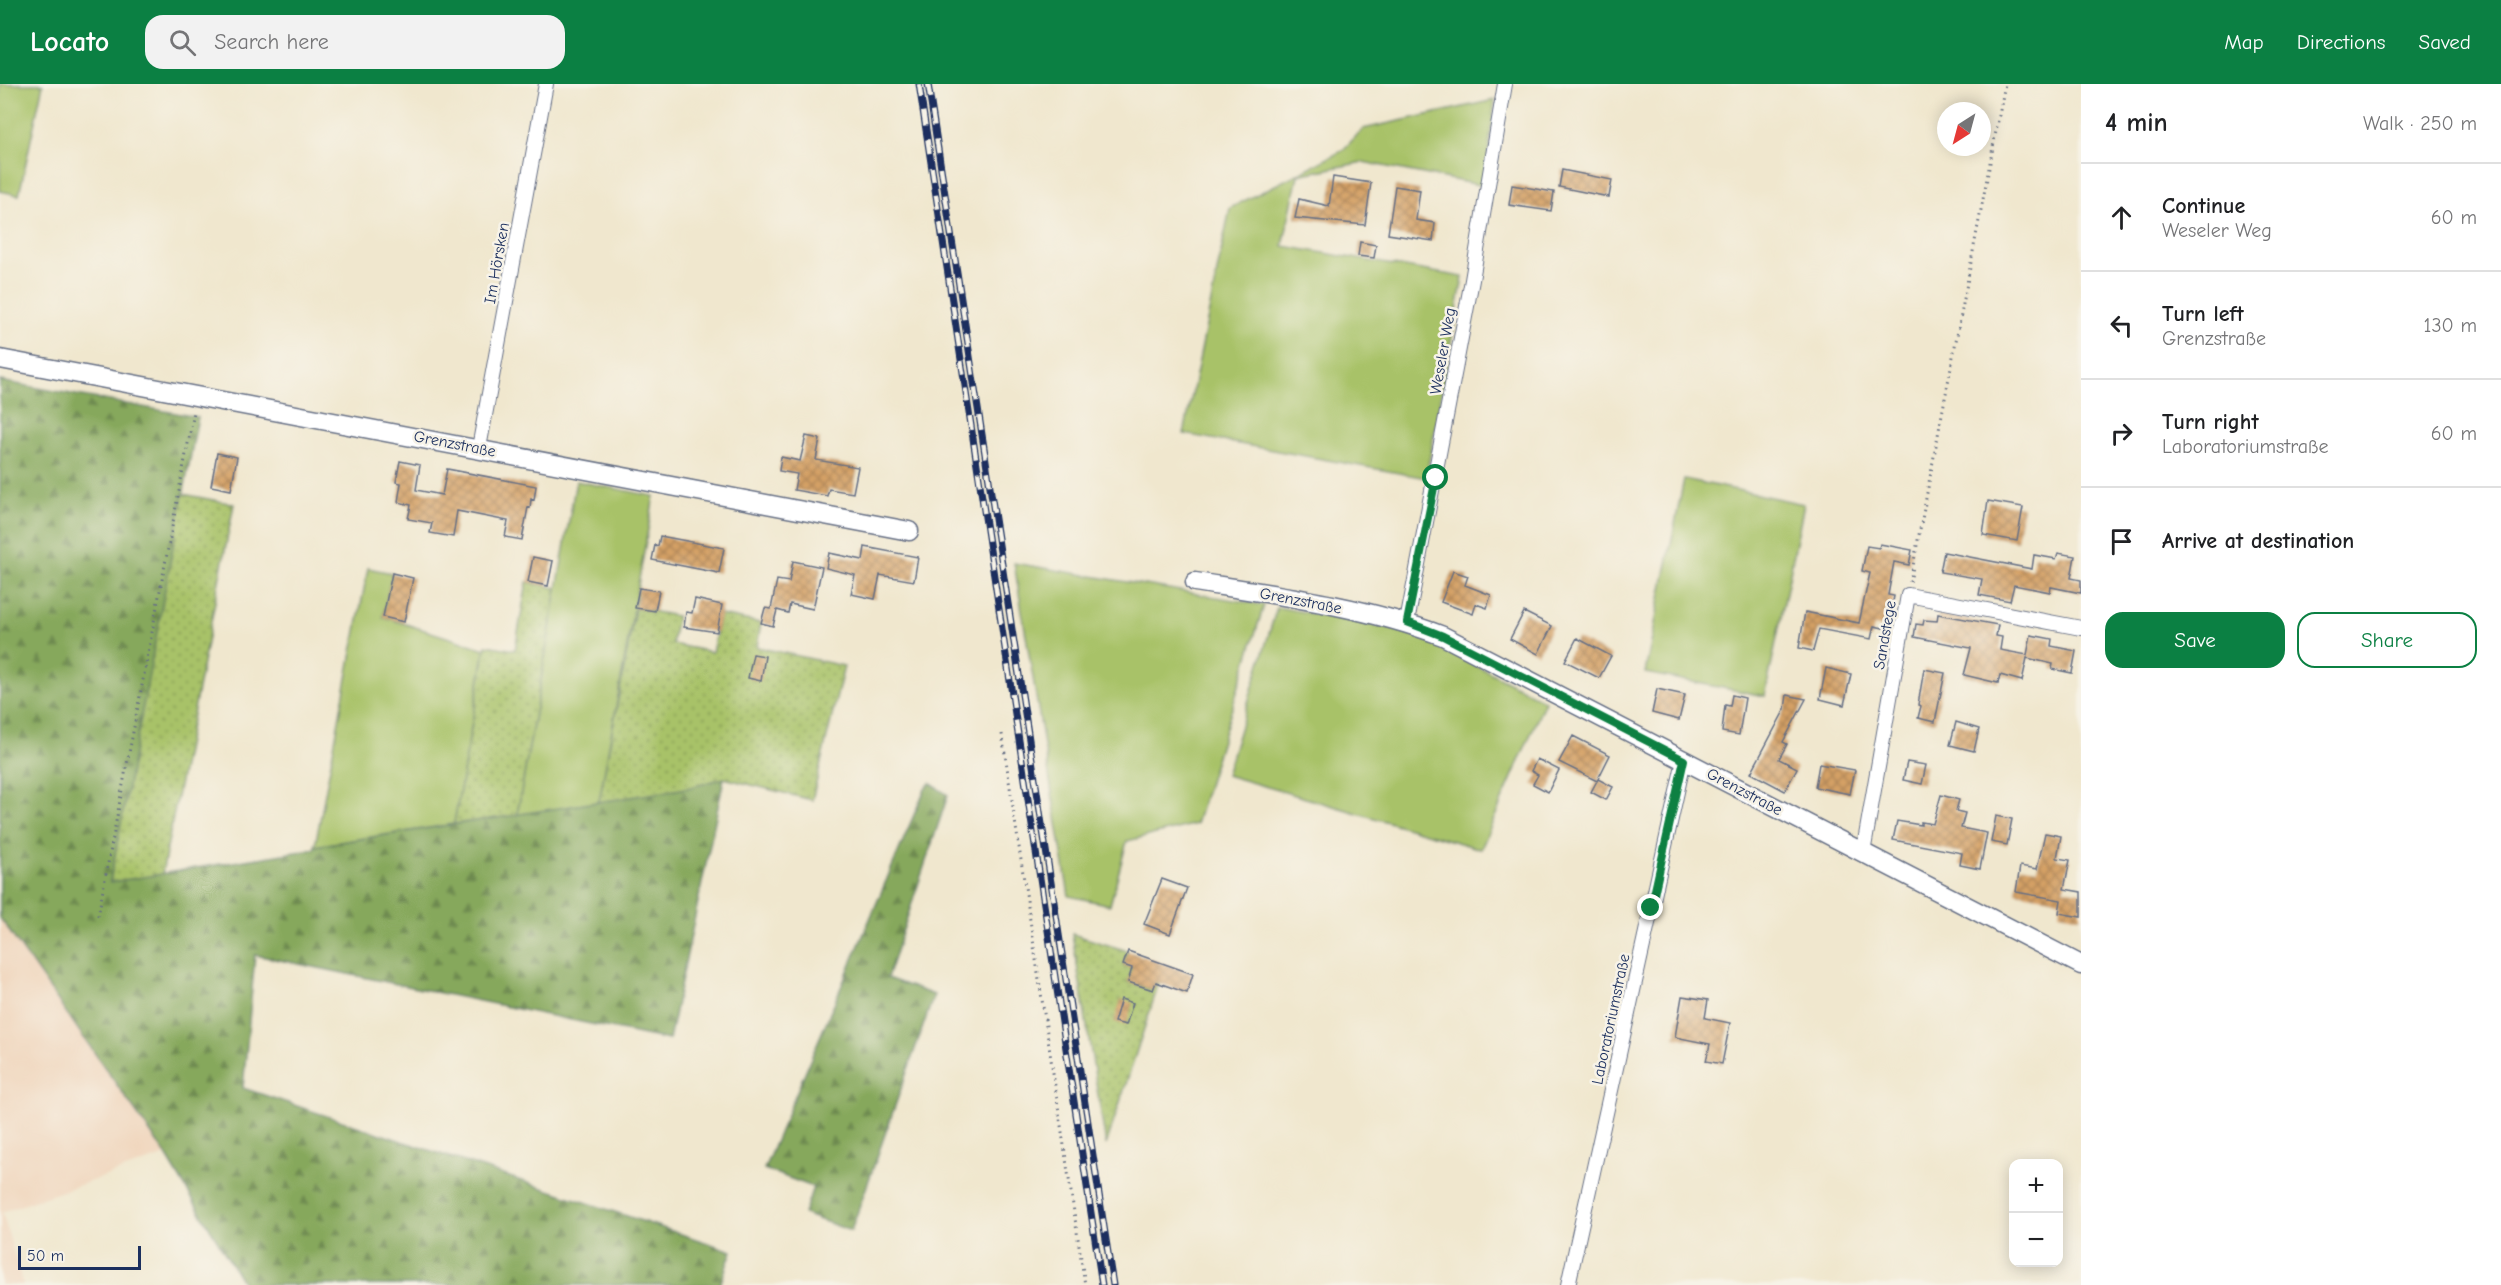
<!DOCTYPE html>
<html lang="en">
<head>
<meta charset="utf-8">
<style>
  body { margin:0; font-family:"Comic Neue",sans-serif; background:#f2f2f2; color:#202124 }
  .controls { position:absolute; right:18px; bottom:18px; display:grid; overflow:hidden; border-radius:12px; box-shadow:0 3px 15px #0003 }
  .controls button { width:54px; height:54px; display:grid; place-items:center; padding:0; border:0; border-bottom:2px solid #e0e0e0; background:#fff; color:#202124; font:30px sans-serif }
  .compass { position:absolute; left:1937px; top:18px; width:54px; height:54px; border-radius:50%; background:#fff; box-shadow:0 3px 15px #0003; rotate:216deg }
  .scale { position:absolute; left:18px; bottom:15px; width:123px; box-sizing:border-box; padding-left:6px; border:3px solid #1b2f5e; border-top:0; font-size:16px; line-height:21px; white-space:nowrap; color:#1b2f5e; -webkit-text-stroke:4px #f7f3e8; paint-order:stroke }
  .stop { position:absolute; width:18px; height:18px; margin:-14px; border:4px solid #0b8043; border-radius:50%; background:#fff }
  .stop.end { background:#0b8043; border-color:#fff; box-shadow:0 2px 6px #0008 }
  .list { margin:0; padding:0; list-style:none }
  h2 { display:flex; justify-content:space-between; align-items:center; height:78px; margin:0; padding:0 24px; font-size:26px }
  h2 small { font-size:20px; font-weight:400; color:#757577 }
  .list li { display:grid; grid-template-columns:39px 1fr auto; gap:18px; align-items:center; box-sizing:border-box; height:108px; padding:0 24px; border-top:2px solid #e0e0e0 }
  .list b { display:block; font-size:22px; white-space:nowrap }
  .list p { margin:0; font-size:20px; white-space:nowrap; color:#757577 }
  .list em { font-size:20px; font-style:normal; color:#757577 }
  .actions { display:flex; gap:12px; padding:18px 24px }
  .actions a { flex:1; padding:14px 0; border:2px solid #0b8043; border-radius:18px; text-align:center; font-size:21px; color:#0b8043 }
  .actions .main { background:#0b8043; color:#fff }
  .icon { flex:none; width:33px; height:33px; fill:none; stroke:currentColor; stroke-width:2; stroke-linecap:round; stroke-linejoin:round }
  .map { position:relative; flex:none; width:2081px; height:1201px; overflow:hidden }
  header { display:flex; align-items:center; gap:36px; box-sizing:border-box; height:84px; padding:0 30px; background:#0b8043; color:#fff }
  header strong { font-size:28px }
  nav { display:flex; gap:33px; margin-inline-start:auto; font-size:21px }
  .search { width:420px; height:54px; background:#f2f2f2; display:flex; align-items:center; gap:15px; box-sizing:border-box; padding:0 21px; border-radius:18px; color:#757577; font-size:22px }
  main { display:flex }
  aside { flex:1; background:#fff }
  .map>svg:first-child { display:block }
  .built { fill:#f0d5bc }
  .grass { fill:#a8c268; stroke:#627863; stroke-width:1.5 }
  .forest { fill:url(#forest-firs); stroke:#506c5d; stroke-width:1.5 }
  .garden { fill:url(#garden-dots); stroke:#627863; stroke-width:1.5 }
  .building { fill:url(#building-cross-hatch) }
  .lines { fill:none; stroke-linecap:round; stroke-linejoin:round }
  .street-casing { stroke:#666f85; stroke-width:16 }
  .secondary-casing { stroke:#666f85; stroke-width:21 }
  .path { stroke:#666f85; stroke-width:3; stroke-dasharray:1.5 4.5; stroke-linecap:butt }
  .street { stroke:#fff; stroke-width:14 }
  .secondary { stroke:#fff; stroke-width:18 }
  .rail-casing { stroke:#1b2f5e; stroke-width:7 }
  .rail { stroke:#f7f3e8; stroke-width:4.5; stroke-dasharray:14; stroke-linecap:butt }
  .route { stroke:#0b8043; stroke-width:8 }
  .labels { text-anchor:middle; stroke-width:5; stroke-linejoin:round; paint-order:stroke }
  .street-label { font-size:16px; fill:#1b2f5e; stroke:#f7f3e8 }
</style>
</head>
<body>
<header>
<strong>Locato</strong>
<div class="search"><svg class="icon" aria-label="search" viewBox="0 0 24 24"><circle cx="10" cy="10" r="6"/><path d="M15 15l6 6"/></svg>Search here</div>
<nav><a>Map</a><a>Directions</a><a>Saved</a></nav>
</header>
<main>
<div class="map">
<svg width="2081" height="1201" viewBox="0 0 2081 1201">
  <defs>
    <pattern id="forest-firs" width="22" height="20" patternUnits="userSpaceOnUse" patternTransform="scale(1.5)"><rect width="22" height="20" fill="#86a85c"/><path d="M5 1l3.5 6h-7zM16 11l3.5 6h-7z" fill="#6d894f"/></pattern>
    <pattern id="garden-dots" width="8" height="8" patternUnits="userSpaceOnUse" patternTransform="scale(1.5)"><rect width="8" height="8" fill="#a8c268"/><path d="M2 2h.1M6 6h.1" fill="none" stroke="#889e59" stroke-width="1.8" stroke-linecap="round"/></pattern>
    <pattern id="building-cross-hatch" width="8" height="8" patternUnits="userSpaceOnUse" patternTransform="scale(1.5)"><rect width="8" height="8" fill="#d4a065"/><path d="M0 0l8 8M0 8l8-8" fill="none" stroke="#ab8356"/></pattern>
  </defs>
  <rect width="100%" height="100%" fill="#f7f3e8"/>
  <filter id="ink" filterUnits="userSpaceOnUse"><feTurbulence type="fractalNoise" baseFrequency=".0167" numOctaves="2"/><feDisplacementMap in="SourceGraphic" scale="12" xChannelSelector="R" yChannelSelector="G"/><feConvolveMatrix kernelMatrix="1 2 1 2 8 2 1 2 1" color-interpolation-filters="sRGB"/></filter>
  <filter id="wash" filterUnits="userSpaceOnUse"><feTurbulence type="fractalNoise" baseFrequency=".008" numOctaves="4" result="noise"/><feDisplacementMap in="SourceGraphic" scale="24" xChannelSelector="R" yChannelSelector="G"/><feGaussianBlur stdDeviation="1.35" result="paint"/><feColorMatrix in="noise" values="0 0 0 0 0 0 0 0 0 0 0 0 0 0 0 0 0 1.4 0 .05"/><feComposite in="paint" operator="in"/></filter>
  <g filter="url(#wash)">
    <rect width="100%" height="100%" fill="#f0e7ce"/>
    <!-- built -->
    <path class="built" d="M 0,834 L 166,1071 L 2,1128 L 23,1201 L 0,1201 Z"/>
    <!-- grass -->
    <path class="grass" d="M 0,0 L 43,0 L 19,111 L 0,107 Z
      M 1495,16 L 1484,102 L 1363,78 L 1298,91 L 1283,162 L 1463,193 L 1426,394 L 1184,350 L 1230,124 L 1342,67 L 1363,45 Z
      M 1684,395 L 1804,420 L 1765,612 L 1645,589 Z
      M 576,397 L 654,412 L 599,718 L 517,731 Z
      M 1014,479 L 1264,521 L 1196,740 L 1127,757 L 1110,821 L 1069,812 Z
      M 368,484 L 392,489 L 383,533 L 485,565 L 454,740 L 315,762 Z
      M 1277,523 L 1412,548 L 1545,617 L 1481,765 L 1226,691 Z"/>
    <!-- forest -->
    <path class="forest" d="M 0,297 L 198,333 L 110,798 L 314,765 L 315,762 L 687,704 L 724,694 L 669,956 L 255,871 L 243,1004 L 732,1167 L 720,1201 L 244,1201 L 166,1071 L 0,834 Z
      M 930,699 L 948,711 L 887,894 L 934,911 L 851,1147 L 804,1130 L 813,1103 L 764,1085 L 925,705 Z"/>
    <!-- garden -->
    <path class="garden" d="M 183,410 L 234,420 L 162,790 L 110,798 Z
      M 527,498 L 557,504 L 517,731 L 454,740 L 486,561 L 515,566 Z
      M 635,524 L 677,532 L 672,560 L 712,568 L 720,531 L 761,539 L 757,563 L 844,582 L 812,716 L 724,694 L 687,704 L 599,718 Z
      M 1072,850 L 1128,867 L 1123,881 L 1132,884 L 1128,898 L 1153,906 L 1156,898 L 1159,899 L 1106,1061 Z"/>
    <g id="blocks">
      <!-- building -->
      <path class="building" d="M 1562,86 L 1612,96 L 1609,113 L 1559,103 Z
        M 1333,93 L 1371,99 L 1365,141 L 1295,134 L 1299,115 L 1329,122 Z
        M 1512,101 L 1554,108 L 1551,127 L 1509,121 Z
        M 1395,102 L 1420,106 L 1416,136 L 1435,139 L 1433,157 L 1388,150 Z
        M 1360,158 L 1376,161 L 1374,174 L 1358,172 Z
        M 806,352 L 820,355 L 816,376 L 858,383 L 853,409 L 829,405 L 827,412 L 794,406 L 797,390 L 779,387 L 781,373 L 800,377 Z
        M 217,369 L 237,373 L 231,406 L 211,402 Z
        M 400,377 L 420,381 L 416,406 L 442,411 L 447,385 L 536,402 L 534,416 L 531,415 L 530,424 L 528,423 L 522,456 L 505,453 L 508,437 L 457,427 L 453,453 L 430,449 L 432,439 L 408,435 L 411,421 L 398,418 L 401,399 L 396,398 Z
        M 1988,417 L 2023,423 L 2017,457 L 1983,451 Z
        M 660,452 L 724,464 L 719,489 L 652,476 L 655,461 L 658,462 Z
        M 1880,460 L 1912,466 L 1909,481 L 1894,478 L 1888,511 L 1894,512 L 1888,545 L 1874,542 L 1871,555 L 1819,545 L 1813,567 L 1799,564 L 1805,528 L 1859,539 L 1870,489 L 1862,487 L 1867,462 L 1879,464 Z
        M 865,463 L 918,473 L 914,497 L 880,491 L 875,515 L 851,510 L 855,491 L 826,484 L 829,469 L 863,476 Z
        M 1944,468 L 2032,485 L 2034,471 L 2056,475 L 2058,469 L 2075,472 L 2071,494 L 2081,496 L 2081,509 L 2051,503 L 2050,508 L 2014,501 L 2010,517 L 1979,511 L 1982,495 L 1940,488 Z
        M 533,473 L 553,477 L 548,502 L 528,498 Z
        M 793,477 L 822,483 L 813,525 L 790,520 L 788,529 L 777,526 L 773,542 L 761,539 L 765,524 L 771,525 L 777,496 L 789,498 Z
        M 1453,487 L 1468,492 L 1465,501 L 1491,511 L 1487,524 L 1476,520 L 1473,530 L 1441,518 Z
        M 392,489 L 413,494 L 404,538 L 383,533 Z
        M 639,504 L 659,507 L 655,527 L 635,524 Z
        M 695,515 L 722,521 L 717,548 L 684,543 L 686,528 L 692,529 Z
        M 1524,528 L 1552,542 L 1538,570 L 1510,555 Z
        M 1938,530 L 1998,541 L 1996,552 L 2002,553 L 2000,566 L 2027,571 L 2031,551 L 2052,555 L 2051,562 L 2076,567 L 2072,589 L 2052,585 L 2053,580 L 2027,574 L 2022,597 L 2000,591 L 1998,599 L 1964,591 L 1971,564 L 1914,553 L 1916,540 L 1923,541 L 1924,536 L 1937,537 Z
        M 1577,554 L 1611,572 L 1599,594 L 1565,577 Z
        M 753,570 L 765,572 L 761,597 L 748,594 Z
        M 1826,584 L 1851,590 L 1844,621 L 1820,615 Z
        M 1924,585 L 1945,589 L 1935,638 L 1918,634 L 1921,622 L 1918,621 Z
        M 1657,605 L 1685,611 L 1679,636 L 1652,629 Z
        M 1732,611 L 1745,614 L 1739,651 L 1722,648 L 1725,621 L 1730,622 Z
        M 1787,611 L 1806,615 L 1783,658 L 1787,660 L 1779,675 L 1797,684 L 1785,707 L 1751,689 L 1785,625 Z
        M 1956,638 L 1979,645 L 1974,667 L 1950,661 Z
        M 1573,652 L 1610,671 L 1597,697 L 1559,678 Z
        M 1537,675 L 1559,686 L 1548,708 L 1533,700 L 1538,691 L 1531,687 Z
        M 1907,678 L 1926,681 L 1922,700 L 1903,696 Z
        M 1819,680 L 1855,686 L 1850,710 L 1815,703 Z
        M 1598,695 L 1613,703 L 1606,716 L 1591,708 Z
        M 1941,711 L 1959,716 L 1956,727 L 1965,729 L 1961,744 L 1987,749 L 1980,785 L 1960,781 L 1962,769 L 1893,756 L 1897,737 L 1921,741 L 1921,738 L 1933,740 Z
        M 1996,732 L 2012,735 L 2007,761 L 1991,758 Z
        M 2045,749 L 2061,752 L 2057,774 L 2070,776 L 2064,805 L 2081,808 L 2081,833 L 2059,829 L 2061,816 L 2016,808 L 2020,782 L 2037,785 Z
        M 1162,795 L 1187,804 L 1170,850 L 1144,840 Z
        M 1128,867 L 1193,890 L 1187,909 L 1156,898 L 1153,906 L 1128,898 L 1132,884 L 1123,881 Z
        M 1682,912 L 1708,916 L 1705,934 L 1730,939 L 1722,980 L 1706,977 L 1710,960 L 1675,953 Z
        M 1121,915 L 1133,919 L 1126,941 L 1114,938 Z"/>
    </g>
  </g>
  <g filter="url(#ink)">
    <use href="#blocks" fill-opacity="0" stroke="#666f85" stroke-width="1.5"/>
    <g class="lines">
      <defs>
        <path id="street" d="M 479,364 L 546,0
          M 1407,538 L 1472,196 L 1505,0
          M 1863,769 L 1908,511 L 2081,544
          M 1568,1201 L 1684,676"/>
        <path id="secondary" d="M 0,275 L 909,447
          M 1195,498 C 1278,511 1364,522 1443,552 L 2081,881"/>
      </defs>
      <!-- street casing -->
      <use href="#street" class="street-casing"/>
      <!-- secondary casing -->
      <use href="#secondary" class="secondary-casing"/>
      <!-- path -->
      <path class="path" d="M 1910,498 L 2005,0
        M 1002,650 L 1085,1201
        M 98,832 L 194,328"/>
      <!-- street -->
      <use href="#street" class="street"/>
      <!-- secondary -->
      <use href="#secondary" class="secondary"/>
      <defs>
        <path id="rail" d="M 919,0 L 1102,1201
          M 928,0 L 1113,1201"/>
      </defs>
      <!-- rail casing -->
      <use href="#rail" class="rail-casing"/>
      <!-- rail -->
      <use href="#rail" class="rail"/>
    </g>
  </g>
  <g class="lines" filter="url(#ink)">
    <!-- route -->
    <path class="route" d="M 1436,394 L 1407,538 L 1443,552 L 1684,676 L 1651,824"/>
  </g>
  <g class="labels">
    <!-- street labels -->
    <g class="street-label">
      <text transform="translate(496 179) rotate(-80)" y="6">Im Hörsken</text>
      <text transform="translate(1442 267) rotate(-80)" y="6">Weseler Weg</text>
      <text transform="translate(455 359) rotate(11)" y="6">Grenzstraße</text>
      <text transform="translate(1301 516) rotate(11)" y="6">Grenzstraße</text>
      <text transform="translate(1884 551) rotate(-80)" y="6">Sandstege</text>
      <text transform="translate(1745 707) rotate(28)" y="6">Grenzstraße</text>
      <text transform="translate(1610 935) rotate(-78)" y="6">Laboratoriumstraße</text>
    </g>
  </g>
</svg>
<div class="controls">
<button>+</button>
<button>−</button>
</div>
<svg class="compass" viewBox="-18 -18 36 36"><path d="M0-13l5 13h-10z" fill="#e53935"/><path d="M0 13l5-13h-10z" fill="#757577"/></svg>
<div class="scale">50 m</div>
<div class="stop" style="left:1436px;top:394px"></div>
<div class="stop end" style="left:1651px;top:824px"></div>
</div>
<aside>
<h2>4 min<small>Walk · 250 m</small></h2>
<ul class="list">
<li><svg class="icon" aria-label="ahead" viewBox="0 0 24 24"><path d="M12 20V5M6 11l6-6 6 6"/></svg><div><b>Continue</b><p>Weseler Weg</p></div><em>60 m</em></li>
<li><svg class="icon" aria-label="left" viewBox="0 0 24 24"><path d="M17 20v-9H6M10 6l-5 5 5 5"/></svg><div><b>Turn left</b><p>Grenzstraße</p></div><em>130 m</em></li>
<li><svg class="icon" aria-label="right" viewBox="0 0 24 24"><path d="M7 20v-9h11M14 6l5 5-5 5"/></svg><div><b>Turn right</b><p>Laboratoriumstraße</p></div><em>60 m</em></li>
<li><svg class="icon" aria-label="arrive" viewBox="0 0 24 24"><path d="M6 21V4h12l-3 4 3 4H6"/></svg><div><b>Arrive at destination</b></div></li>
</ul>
<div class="actions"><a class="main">Save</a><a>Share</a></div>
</aside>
</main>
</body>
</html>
